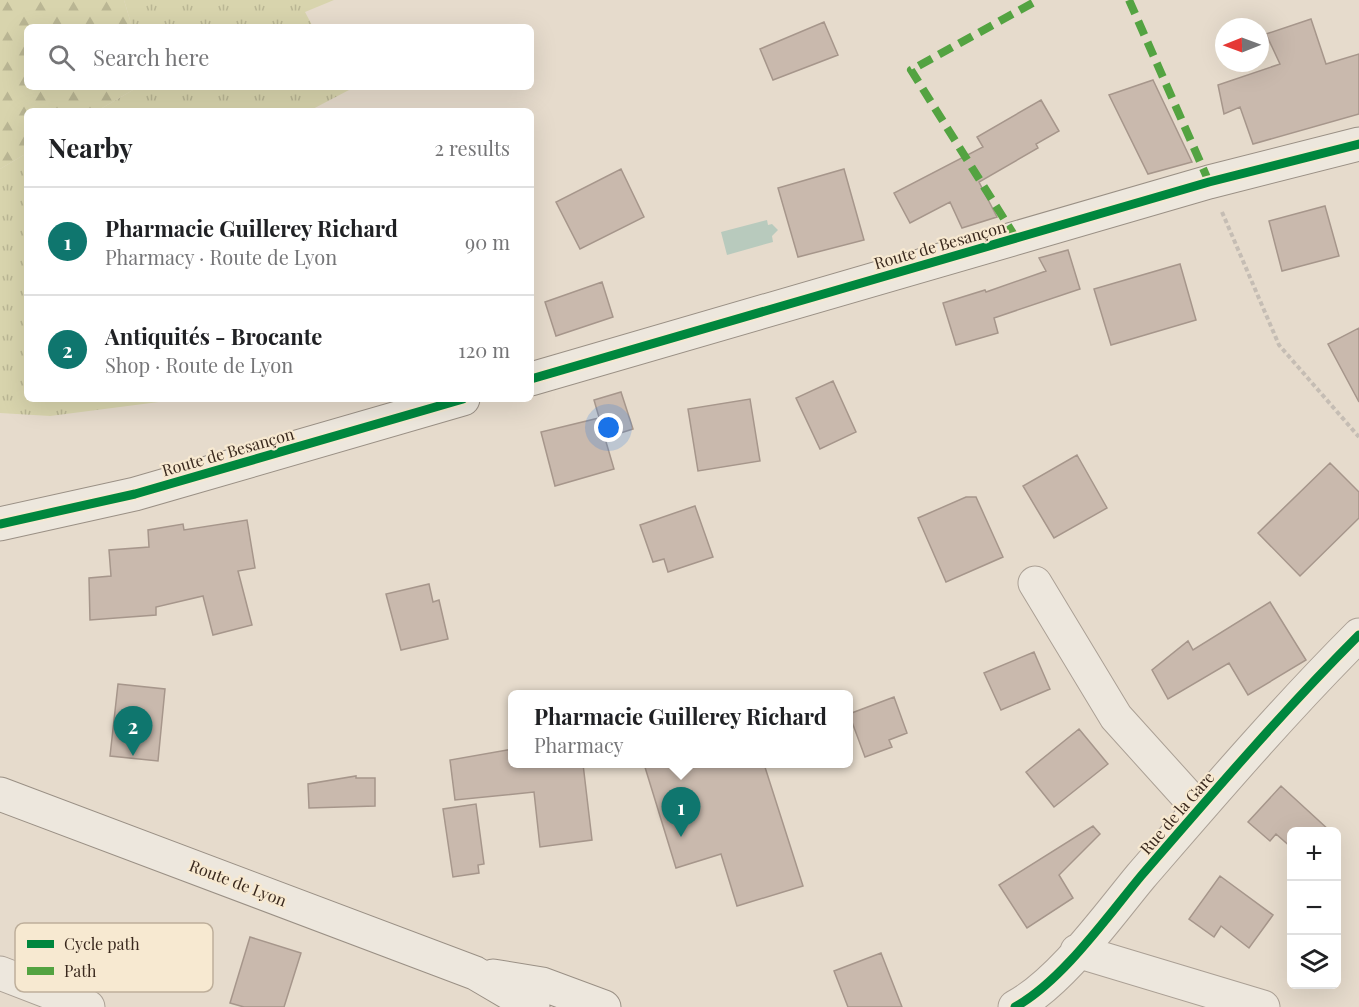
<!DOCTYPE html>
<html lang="en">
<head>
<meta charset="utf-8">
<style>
  body { margin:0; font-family:"Playfair Display",serif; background:#f2f2f2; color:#202124 }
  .controls { position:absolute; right:18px; bottom:18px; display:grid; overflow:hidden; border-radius:9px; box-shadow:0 6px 24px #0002 }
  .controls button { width:54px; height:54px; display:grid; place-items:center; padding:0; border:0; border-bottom:2px solid #e0e0e0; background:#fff; color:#202124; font:30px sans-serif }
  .compass { position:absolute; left:1215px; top:18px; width:54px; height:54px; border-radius:50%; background:#fff; box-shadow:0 6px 24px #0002; rotate:269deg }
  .you { position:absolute; left:609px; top:428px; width:21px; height:21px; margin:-15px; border:4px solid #fff; border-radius:50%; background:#1a73e8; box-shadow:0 0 0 9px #1a73e833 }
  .badge { display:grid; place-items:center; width:39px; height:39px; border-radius:50%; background:#0f766e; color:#fff; font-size:20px; font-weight:700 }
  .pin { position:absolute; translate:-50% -50px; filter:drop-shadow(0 2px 3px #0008) }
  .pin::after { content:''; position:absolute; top:32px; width:21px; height:18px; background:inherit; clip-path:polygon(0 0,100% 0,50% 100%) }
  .popup { position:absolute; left:508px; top:690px; width:345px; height:78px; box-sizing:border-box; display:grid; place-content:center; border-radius:9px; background:#fff; filter:drop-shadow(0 2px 4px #0005); font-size:20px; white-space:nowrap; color:#757577 }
  .popup b { font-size:22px; color:#202124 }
  .popup::after { content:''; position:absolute; left:50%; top:100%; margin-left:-12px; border:12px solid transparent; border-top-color:#fff }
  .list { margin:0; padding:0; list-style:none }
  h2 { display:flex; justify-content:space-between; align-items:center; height:78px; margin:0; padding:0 24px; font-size:26px }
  h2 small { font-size:20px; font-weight:400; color:#757577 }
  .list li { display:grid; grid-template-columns:39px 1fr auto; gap:18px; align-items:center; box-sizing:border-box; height:108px; padding:0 24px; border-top:2px solid #e0e0e0 }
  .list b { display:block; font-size:22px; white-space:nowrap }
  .list p { margin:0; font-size:20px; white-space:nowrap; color:#757577 }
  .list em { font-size:20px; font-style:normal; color:#757577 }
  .icon { flex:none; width:33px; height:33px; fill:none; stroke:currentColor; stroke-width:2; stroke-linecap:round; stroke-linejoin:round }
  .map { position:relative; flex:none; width:1359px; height:1007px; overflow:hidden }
  .search { position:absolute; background:#fff; box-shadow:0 6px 24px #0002; left:24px; top:24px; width:510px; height:66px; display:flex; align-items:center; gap:15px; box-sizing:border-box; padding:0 21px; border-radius:9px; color:#757577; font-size:22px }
  .panel { position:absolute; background:#fff; box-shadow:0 6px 24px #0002; left:24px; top:108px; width:510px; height:294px; border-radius:9px }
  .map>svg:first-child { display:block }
  .grass { fill:url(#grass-tufts) }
  .forest { fill:url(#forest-firs) }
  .water { fill:#b8cabd }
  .building { fill:#c9b9ad; stroke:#a6968b; stroke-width:1.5 }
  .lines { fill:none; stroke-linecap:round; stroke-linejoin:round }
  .street-casing { stroke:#aba095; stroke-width:35 }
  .secondary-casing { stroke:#9a9085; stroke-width:35 }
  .path { stroke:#c5bdb4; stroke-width:4; stroke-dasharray:4.5 3; stroke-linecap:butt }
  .street { stroke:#ede7dd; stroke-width:33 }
  .secondary { stroke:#ede7dd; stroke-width:33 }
  .quiet { stroke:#53a341; stroke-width:8; stroke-dasharray:15 8; stroke-linecap:butt }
  .cycleway-casing { stroke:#f7e9d1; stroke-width:13 }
  .cycleway { stroke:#00873e; stroke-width:9 }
  .labels { text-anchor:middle; stroke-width:4.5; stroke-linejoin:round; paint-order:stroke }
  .street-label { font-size:16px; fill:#39281d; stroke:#f7e9d1 }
  .key { fill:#f7e9d1; stroke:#beaf9b; stroke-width:1.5 }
  .key-label { font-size:16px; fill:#39281d }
</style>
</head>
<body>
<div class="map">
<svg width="1359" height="1007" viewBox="0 0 1359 1007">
  <defs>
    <pattern id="grass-tufts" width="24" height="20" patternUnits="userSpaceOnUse" patternTransform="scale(1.5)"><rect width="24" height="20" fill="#d8d4ad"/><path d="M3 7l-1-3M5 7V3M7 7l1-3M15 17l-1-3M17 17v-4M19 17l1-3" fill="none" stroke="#bab694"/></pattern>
    <pattern id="forest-firs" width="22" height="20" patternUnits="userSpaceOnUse" patternTransform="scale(1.5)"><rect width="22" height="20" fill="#d8d4ad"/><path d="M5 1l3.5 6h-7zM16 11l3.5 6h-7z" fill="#bab694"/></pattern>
  </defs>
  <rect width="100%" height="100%" fill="#e6dbcc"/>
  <!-- grass -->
  <path class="grass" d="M 124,0 L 334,0 L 305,12 L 313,27 L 132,27 Z
    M 138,87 L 347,87 L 349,90 L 309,111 L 97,111 Z
    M 27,153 L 27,399 L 182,399 L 50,416 L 0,413 L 0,169 Z"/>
  <!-- forest -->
  <path class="forest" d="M 0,0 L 124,0 L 132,27 L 27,27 L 27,87 L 138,87 L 97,111 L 27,111 L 27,153 L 0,169 Z"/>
  <!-- water -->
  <path class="water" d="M 767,220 L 768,225 L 772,224 L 778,230 L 772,236 L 773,242 L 727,255 L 721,232 Z"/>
  <!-- building -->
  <path class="building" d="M 1311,19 L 1326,64 L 1359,54 L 1359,114 L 1253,144 L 1240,107 L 1224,114 L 1218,85 L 1280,64 L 1266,34 Z
    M 824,22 L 838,55 L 773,80 L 760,49 Z
    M 1153,80 L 1192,162 L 1148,174 L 1109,95 Z
    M 1041,100 L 1059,131 L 1036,144 L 1038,148 L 979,182 L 997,217 L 962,228 L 950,202 L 910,223 L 894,193 L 983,147 L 977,137 Z
    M 621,169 L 644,217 L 580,249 L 556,202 Z
    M 844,169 L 864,240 L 798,257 L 778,188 Z
    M 1325,206 L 1339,256 L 1282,271 L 1269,221 Z
    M 1068,250 L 1080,289 L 994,318 L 998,333 L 956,345 L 943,303 L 985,290 L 986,292 L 1046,271 L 1039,258 Z
    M 1180,264 L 1196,320 L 1111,345 L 1094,289 Z
    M 602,282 L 613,317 L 556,336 L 545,302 Z
    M 1359,328 L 1359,402 L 1328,344 Z
    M 833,381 L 856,432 L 820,449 L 796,398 Z
    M 621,392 L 633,429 L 605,438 L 594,400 Z
    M 750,399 L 760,461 L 698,471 L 688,409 Z
    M 599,418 L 614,469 L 555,486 L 541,432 Z
    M 1077,455 L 1107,508 L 1054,538 L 1023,486 Z
    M 1330,463 L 1359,492 L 1359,518 L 1300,576 L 1258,533 Z
    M 966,497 L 976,497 L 1003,557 L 946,582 L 918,518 Z
    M 695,506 L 713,557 L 668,572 L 664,559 L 653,562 L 640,525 Z
    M 247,520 L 255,568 L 238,571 L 252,625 L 213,635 L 203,596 L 156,607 L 156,615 L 90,620 L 89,578 L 111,576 L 109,550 L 149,547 L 148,530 L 183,524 L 184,530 Z
    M 429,584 L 433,602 L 439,600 L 448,639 L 401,650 L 386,594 Z
    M 1270,602 L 1306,660 L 1248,695 L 1229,663 L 1168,699 L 1152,670 L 1188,641 L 1193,650 Z
    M 1034,652 L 1050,689 L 1001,710 L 984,673 Z
    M 118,684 L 165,689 L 158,761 L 110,756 Z
    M 894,697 L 907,733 L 889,740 L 892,747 L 865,757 L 849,714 Z
    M 1079,729 L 1108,764 L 1054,807 L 1026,772 Z
    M 513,749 L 513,764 L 583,764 L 592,840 L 540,847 L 534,792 L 455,800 L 450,760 Z
    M 644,764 L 764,764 L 803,886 L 737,906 L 721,854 L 676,868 Z
    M 356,776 L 356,778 L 375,778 L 375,806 L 309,808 L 308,784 Z
    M 1281,786 L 1330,831 L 1292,831 L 1292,848 L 1276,834 L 1270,841 L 1248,822 Z
    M 476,804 L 484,864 L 478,865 L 479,873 L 453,877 L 443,809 Z
    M 1093,826 L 1100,834 L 1059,875 L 1073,898 L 1027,928 L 999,885 Z
    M 1220,876 L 1273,915 L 1249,948 L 1221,926 L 1214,937 L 1189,919 Z
    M 250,937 L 301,953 L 284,1007 L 244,1007 L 230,1003 Z
    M 881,953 L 902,1007 L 848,1007 L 834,971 Z"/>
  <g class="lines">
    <defs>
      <path id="street" d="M 1035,583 L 1116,717 L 1199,809
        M 1077,951 L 1263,1007
        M 0,973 L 88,1007
        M 1015,1007 C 1061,982 1107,917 1141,876 C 1212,794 1283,711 1359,635"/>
      <path id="secondary" d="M 531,379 L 1209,182 L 1359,144
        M 0,524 L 135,494 L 463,399
        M 0,794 L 475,973 L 533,1007
        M 493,976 L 542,984 L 604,1007"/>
    </defs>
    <!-- street casing -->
    <use href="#street" class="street-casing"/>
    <!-- secondary casing -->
    <use href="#secondary" class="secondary-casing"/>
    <!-- path -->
    <path class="path" d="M 1222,212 L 1279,345 L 1359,437"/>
    <!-- street -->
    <use href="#street" class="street"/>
    <!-- secondary -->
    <use href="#secondary" class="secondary"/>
    <!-- quiet -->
    <path class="quiet" d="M 1129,0 L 1209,182
      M 1016,238 L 911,70 L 1038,0"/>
    <defs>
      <path id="cycleway" d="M 531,379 L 1209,182 L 1359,144
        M 0,524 L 135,494 L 463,399
        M 1015,1007 C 1061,982 1107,917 1141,876 C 1212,794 1283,711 1359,635"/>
    </defs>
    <!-- cycleway casing -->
    <use href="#cycleway" class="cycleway-casing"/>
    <!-- cycleway -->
    <use href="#cycleway" class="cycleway"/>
  </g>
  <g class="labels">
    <!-- street labels -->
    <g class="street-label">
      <text transform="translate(940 245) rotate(-16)" y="6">Route de Besançon</text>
      <text transform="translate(228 452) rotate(-16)" y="6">Route de Besançon</text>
      <text transform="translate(1177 813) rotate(-49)" y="6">Rue de la Gare</text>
      <text transform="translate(238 883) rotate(21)" y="6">Route de Lyon</text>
    </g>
  </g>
  <!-- legend -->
  <rect x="15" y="923" width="198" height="69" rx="9" class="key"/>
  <rect x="27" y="940" width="27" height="8" fill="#00873e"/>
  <rect x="27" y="967" width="27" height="8" fill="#53a341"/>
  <g class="key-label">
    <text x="64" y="950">Cycle path</text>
    <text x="64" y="977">Path</text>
  </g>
</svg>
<div class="controls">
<button>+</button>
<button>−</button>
<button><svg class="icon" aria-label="layers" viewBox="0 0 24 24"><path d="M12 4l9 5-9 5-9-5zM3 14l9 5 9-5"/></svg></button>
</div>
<svg class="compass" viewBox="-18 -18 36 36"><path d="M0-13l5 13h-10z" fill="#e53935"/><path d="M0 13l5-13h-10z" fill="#757577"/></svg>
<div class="you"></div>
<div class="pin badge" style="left:681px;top:837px">1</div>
<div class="popup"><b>Pharmacie Guillerey Richard</b>Pharmacy</div>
<div class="pin badge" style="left:133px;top:756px">2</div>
<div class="search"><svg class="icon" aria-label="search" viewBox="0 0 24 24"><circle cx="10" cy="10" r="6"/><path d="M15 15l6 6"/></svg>Search here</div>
<section class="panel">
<h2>Nearby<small>2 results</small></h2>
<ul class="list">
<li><span class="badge">1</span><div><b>Pharmacie Guillerey Richard</b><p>Pharmacy · Route de Lyon</p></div><em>90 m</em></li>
<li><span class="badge">2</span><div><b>Antiquités - Brocante</b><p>Shop · Route de Lyon</p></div><em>120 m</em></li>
</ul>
</section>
</div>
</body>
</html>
